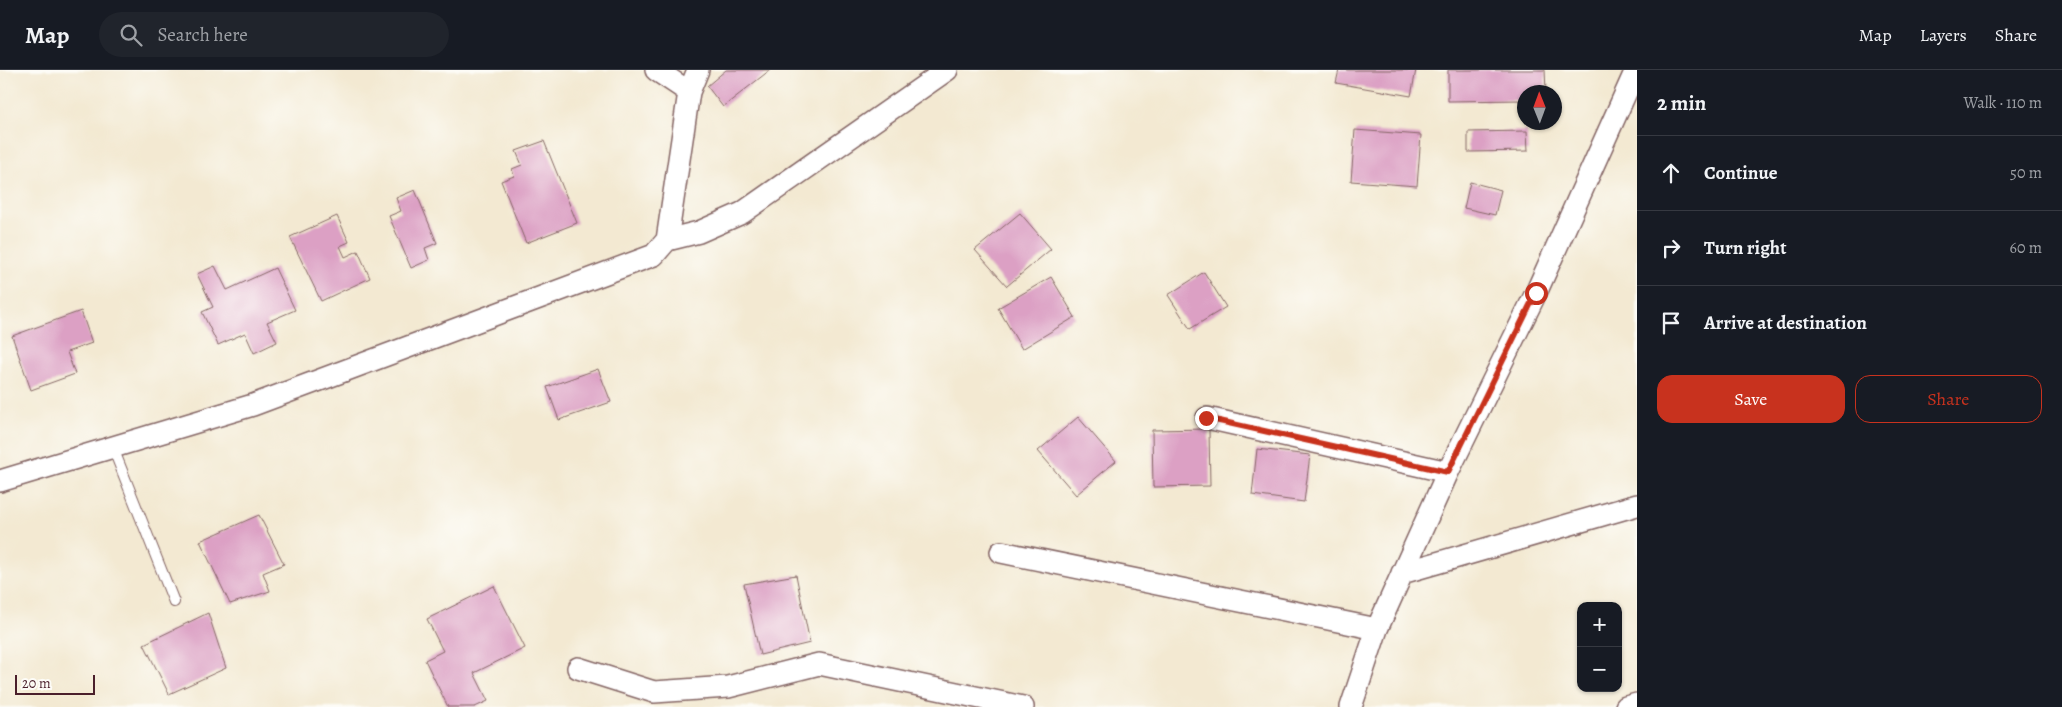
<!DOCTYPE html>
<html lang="en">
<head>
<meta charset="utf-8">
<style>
  body { margin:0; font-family:Alegreya,serif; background:#20242c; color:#f1f3f6 }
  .controls { position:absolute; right:15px; bottom:15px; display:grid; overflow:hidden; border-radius:10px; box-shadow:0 1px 4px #0004 }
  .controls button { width:45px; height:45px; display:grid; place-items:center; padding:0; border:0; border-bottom:1px solid #363941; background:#171b24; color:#f1f3f6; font:25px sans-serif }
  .compass { position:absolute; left:1517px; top:15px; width:45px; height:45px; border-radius:50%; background:#171b24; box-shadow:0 1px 4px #0004; rotate:359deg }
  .scale { position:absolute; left:15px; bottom:12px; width:80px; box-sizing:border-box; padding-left:5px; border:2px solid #4a1f2b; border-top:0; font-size:14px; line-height:18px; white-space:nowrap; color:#4a1f2b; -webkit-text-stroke:4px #fdfcf7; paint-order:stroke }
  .stop { position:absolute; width:15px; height:15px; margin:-11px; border:4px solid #c8321e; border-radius:50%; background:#fff }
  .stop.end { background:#c8321e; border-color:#fff; box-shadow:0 1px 5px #0008 }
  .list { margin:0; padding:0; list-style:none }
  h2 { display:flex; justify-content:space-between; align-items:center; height:65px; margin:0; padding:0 20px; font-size:21px }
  h2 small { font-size:16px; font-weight:400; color:#9ea1a6 }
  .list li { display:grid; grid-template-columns:32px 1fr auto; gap:15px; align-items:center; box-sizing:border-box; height:75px; padding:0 20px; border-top:1px solid #363941 }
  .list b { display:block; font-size:19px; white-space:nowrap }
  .list em { font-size:16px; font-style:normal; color:#9ea1a6 }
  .actions { display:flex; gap:10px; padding:15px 20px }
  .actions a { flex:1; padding:11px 0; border:1px solid #c8321e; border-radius:15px; text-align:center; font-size:18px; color:#c8321e }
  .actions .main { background:#c8321e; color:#fff }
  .icon { flex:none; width:28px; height:28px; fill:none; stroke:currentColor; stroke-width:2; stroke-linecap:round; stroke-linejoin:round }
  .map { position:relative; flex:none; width:1637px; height:637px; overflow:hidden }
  header { display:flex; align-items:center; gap:30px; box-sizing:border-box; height:70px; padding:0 25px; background:#171b24; border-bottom:1px solid #363941 }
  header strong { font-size:24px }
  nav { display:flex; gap:28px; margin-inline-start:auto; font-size:18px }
  .search { width:350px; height:45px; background:#20242c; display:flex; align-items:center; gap:12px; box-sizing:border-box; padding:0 18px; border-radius:28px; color:#9ea1a6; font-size:19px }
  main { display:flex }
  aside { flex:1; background:#171b24 }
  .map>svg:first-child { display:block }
  .building { fill:#dca0c4 }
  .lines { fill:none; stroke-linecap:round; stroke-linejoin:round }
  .service-casing { stroke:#856665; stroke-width:12 }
  .minor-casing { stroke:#856665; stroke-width:24 }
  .service { stroke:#fff; stroke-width:10 }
  .minor { stroke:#fff; stroke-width:21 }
  .route { stroke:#c8321e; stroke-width:6 }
</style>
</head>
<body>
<header>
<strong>Map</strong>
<div class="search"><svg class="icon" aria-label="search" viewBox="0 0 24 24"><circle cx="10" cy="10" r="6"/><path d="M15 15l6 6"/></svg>Search here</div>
<nav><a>Map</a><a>Layers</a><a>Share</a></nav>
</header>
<main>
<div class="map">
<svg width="1637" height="637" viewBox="0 0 1637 637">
  <rect width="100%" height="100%" fill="#fdfcf7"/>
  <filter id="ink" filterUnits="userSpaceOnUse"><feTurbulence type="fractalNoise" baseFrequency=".02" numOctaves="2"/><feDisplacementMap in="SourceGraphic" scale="10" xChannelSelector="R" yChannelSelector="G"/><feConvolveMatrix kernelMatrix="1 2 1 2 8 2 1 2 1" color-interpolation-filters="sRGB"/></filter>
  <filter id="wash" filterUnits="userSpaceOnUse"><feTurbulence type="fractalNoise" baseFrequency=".0096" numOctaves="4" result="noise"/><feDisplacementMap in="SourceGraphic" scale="20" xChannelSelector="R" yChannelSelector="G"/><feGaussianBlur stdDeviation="1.12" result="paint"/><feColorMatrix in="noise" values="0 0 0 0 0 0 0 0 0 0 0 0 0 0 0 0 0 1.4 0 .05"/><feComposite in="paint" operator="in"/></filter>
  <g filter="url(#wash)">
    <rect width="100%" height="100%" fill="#f3e9d2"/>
    <g id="blocks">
      <!-- building -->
      <path class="building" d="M 726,0 L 770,0 L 723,37 L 707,16 Z
        M 1339,0 L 1416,0 L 1411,26 L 1336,13 Z
        M 1448,0 L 1545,0 L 1546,22 L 1524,22 L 1524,30 L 1448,31 Z
        M 1355,60 L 1421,65 L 1417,116 L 1351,111 Z
        M 1527,61 L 1528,81 L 1468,82 L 1468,62 Z
        M 544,71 L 577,153 L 526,173 L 501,111 L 514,106 L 512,99 L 522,95 L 516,81 Z
        M 1470,112 L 1501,120 L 1495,145 L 1464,138 Z
        M 415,120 L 437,173 L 425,178 L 429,190 L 411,198 L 389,146 L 401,141 L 396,128 Z
        M 1020,143 L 1051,179 L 1007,216 L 975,180 Z
        M 337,146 L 349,172 L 340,176 L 345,187 L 358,181 L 370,208 L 321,231 L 290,167 Z
        M 215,196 L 227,220 L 275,198 L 295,240 L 267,252 L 277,272 L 254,283 L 245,263 L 218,275 L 202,242 L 213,237 L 197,204 Z
        M 1204,202 L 1226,237 L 1190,259 L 1168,225 Z
        M 1051,207 L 1075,247 L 1022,279 L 998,238 Z
        M 81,241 L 92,273 L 67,282 L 75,304 L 31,320 L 12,266 Z
        M 598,299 L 611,332 L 559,350 L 547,317 Z
        M 1078,347 L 1116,391 L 1076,425 L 1038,381 Z
        M 1209,359 L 1210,416 L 1153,417 L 1152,360 Z
        M 1257,379 L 1310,385 L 1304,432 L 1252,425 Z
        M 259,445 L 284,494 L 263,503 L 270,521 L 230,534 L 200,471 Z
        M 796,505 L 810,573 L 760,585 L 744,514 Z
        M 494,516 L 525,578 L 474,603 L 488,631 L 475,637 L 448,637 L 425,590 L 443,581 L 427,549 Z
        M 208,543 L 226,598 L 169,624 L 144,574 Z"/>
    </g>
  </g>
  <g filter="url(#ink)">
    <use href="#blocks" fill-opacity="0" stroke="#856665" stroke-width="1"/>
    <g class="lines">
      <defs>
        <path id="service" d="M 113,378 L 174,532"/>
        <path id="minor" d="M 656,0 L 689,22
          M 667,170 L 699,162 L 742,143 L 947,0
          M 1207,348 L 1448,402
          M 0,411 L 253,335 L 654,185 L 667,170 L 689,22 L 698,0
          M 1001,482 L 1377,559
          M 1402,503 L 1637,435
          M 578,598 L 654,622 L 728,617 L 819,594 L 1023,637
          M 1351,637 L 1377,559 L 1448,402 L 1536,223 L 1636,0
          M 1626,637 L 1637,634"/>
      </defs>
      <!-- service casing -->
      <use href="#service" class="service-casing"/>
      <!-- minor casing -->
      <use href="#minor" class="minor-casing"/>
      <!-- service -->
      <use href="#service" class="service"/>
      <!-- minor -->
      <use href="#minor" class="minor"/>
    </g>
  </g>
  <g class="lines" filter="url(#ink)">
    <!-- route -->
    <path class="route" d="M 1206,348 L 1448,402 L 1536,223"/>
  </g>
</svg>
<div class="controls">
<button>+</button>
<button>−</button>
</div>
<svg class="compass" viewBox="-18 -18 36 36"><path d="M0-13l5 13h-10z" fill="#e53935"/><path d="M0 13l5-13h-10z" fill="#9ea1a6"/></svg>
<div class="scale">20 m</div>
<div class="stop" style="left:1536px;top:223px"></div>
<div class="stop end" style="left:1206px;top:348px"></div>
</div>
<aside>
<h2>2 min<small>Walk · 110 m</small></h2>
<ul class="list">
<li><svg class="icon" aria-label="ahead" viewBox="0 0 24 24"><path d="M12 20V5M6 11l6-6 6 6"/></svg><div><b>Continue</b></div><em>50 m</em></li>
<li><svg class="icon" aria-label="right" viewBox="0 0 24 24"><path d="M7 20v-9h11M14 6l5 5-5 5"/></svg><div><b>Turn right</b></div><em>60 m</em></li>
<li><svg class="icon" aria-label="arrive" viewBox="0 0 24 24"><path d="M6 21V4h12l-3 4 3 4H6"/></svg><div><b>Arrive at destination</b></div></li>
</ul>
<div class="actions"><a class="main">Save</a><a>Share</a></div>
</aside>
</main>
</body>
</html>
